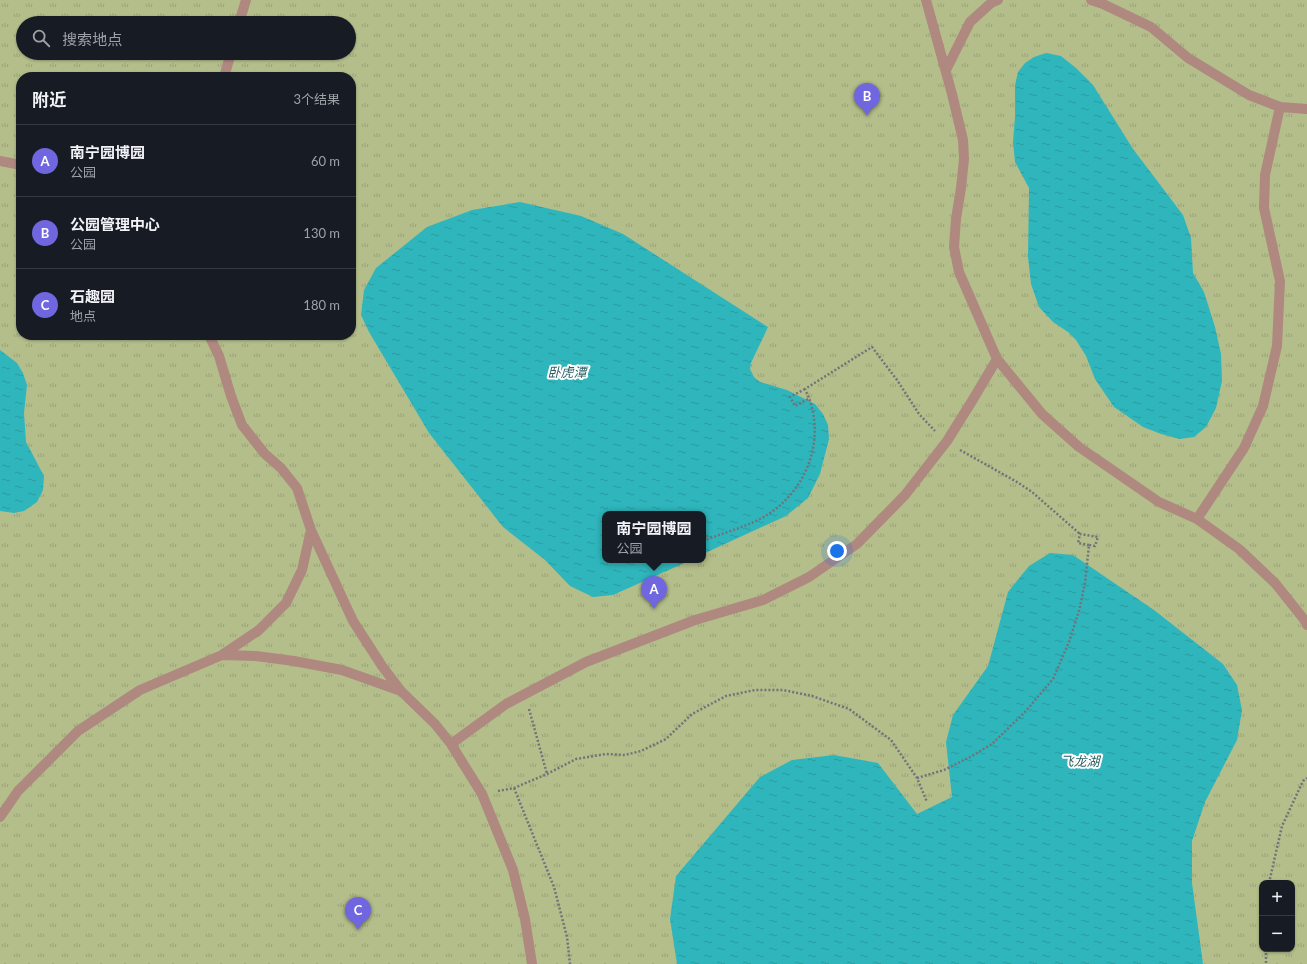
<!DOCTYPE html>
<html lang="zh">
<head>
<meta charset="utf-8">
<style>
  body { margin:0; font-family:Lato,"Noto Sans SC",sans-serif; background:#20242c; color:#f1f3f6 }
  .controls { position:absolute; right:12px; bottom:12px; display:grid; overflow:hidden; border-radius:8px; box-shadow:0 1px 3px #0004 }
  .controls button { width:36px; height:36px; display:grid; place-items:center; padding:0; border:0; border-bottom:1px solid #363941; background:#171b24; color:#f1f3f6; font:20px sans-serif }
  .you { position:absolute; left:837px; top:551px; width:14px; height:14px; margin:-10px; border:3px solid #fff; border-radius:50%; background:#1a73e8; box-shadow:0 0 0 6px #1a73e833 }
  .badge { display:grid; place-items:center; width:26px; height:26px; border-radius:50%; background:#7066e0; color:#fff; font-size:13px; font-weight:700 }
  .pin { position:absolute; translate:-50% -33px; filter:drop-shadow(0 1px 2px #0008) }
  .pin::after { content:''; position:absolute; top:21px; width:14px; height:12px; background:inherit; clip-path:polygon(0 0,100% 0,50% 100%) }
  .popup { position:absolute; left:602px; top:511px; width:104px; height:52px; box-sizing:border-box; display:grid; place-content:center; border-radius:8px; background:#171b24; filter:drop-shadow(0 1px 3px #0005); font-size:13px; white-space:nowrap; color:#9ea1a6 }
  .popup b { font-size:15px; color:#f1f3f6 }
  .popup::after { content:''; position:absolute; left:50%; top:100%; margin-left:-8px; border:8px solid transparent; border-top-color:#171b24 }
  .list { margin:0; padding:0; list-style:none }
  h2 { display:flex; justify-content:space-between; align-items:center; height:52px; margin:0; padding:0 16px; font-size:17px }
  h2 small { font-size:13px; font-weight:400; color:#9ea1a6 }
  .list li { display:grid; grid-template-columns:26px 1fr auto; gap:12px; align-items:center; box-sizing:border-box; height:72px; padding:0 16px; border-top:1px solid #363941 }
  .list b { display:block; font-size:15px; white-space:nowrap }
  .list p { margin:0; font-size:13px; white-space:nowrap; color:#9ea1a6 }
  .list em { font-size:13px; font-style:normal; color:#9ea1a6 }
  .icon { flex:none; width:22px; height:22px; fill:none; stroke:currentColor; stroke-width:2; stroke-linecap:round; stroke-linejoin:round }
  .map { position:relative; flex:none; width:1307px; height:964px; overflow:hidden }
  .search { position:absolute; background:#171b24; box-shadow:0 1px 3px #0004; left:16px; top:16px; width:340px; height:44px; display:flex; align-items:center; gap:10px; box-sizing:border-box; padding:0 14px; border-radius:22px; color:#9ea1a6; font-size:15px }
  .panel { position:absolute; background:#171b24; box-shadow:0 1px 3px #0004; left:16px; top:72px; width:340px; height:268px; border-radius:16px }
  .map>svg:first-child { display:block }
  .grass { fill:url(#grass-tufts); fill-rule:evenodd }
  .water { fill:url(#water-ripples) }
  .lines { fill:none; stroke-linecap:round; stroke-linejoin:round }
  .path { stroke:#71737a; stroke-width:2.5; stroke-dasharray:2 2; stroke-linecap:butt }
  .minor { stroke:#af8880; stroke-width:10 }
  .labels { text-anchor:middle; stroke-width:4; stroke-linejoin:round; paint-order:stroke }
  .water-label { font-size:13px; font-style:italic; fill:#2d6164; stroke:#fff }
</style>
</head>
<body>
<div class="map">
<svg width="1307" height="964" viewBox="0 0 1307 964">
  <defs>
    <pattern id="grass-tufts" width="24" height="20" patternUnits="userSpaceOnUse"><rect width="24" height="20" fill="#b4be8a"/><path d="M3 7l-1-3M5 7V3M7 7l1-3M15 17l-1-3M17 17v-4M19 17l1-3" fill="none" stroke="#9aa276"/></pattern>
    <pattern id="water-ripples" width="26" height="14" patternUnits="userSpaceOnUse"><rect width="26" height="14" fill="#2eb6bc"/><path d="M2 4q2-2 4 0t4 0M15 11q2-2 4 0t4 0" fill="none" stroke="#289ba1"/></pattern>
  </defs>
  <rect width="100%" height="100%" fill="#e6e9f4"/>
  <!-- grass -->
  <path class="grass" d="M 0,0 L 1307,0 L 1307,964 L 0,964 ZM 23,23 L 349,23 L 349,53 L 23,53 ZM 21,77 L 351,77 L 351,335 L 21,335 ZM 605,514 L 703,514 L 703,560 L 605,560 ZM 1262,883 L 1292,883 L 1292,949 L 1262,949 Z"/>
  <!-- water -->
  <path class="water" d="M 1046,53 L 1061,56 L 1076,68 L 1093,85 L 1133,149 L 1183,215 L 1191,238 L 1193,273 L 1204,292 L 1215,327 L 1221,354 L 1222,381 L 1216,408 L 1206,427 L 1194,437 L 1180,439 L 1161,434 L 1143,427 L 1114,407 L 1095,379 L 1086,356 L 1076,340 L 1068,332 L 1053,322 L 1039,307 L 1031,284 L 1028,257 L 1029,188 L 1015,162 L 1013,142 L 1015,117 L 1015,85 L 1018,72 L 1025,63 L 1034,57 Z
    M 520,202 L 581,216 L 623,234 L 768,327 L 751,363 L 750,369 L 754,377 L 760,382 L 787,390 L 815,404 L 823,414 L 828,425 L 829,439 L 820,474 L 808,498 L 786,516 L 703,554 L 703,514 L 605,514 L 605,560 L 691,560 L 613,595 L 593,597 L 570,586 L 545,560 L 503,527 L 429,433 L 369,332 L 361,315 L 364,290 L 376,268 L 427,227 L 472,210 Z
    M 0,350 L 17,363 L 23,373 L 27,385 L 24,413 L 26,442 L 44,476 L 43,490 L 37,502 L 24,511 L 14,513 L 0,511 Z
    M 1050,553 L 1073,555 L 1154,610 L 1223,664 L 1237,685 L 1242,710 L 1237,740 L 1205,802 L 1192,841 L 1192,883 L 1203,964 L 677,964 L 670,919 L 676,876 L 760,777 L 792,760 L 834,755 L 878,763 L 917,814 L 952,797 L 946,742 L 953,715 L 988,666 L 1008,592 L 1029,566 Z"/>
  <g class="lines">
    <!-- path -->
    <path class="path" d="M 805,389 L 790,397 L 795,406 L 810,398
      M 960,450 L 1017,482 L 1032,492 L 1080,534
      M 703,528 L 708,539
      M 703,541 C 725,532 751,526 770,513 C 810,486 827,433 805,389 L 872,347 L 897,380 L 919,414 L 935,431
      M 529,709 L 547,774
      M 917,778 L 944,770 L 970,757 L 992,744 L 1025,712 L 1053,679 L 1069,642 L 1079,611 L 1085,583 L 1089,545 L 1095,546 L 1098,537 L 1080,534 L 1078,543 L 1089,545
      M 514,788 L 554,887 L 567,937 L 570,964
      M 498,791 L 514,788 L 547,774 L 576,759 L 606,754 L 625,755 L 641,751 L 666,739 L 692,714 L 726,696 L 755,690 L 783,690 L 812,696 L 849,709 L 891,740 L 917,778 L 927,802
      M 1269,883 L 1282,826 L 1303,781 L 1307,778
      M 1266,949 L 1266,964"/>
    <!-- minor -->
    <path class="minor" d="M 926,0 L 952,94 L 963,140 L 964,159 L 961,188 L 956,219 L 954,247 L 959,272 L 997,359 L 1042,414 L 1079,447 L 1159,502 L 1197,519 L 1239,549 L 1275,583 L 1306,622 L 1307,625
      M 1091,0 L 1103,4 L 1151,27 L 1188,58 L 1249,95 L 1280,107 L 1307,109
      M 239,23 L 246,0
      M 946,70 L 970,22 L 991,3 L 998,0
      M 224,77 L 231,53
      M 0,161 L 21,165
      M 209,335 L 219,356 L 231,396 L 242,425 L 265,454 L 281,468 L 297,488 L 311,530 L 353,621 L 382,666 L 401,691 L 435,724 L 451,744 L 482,794 L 513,870 L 525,919 L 532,964
      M 1197,519 L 1244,448 L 1263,406 L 1277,346 L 1280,281 L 1264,208 L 1265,175 L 1280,107
      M 222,655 L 256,656 L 294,661 L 342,670 L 401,691
      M 451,744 L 506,704 L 586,662 L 695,620 L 763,600 L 809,577 L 857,544 L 905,495 L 947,441 L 972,401 L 997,359
      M 0,817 L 18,791 L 78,731 L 140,690 L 222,655 L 259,630 L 286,603 L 302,570 L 311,530"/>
  </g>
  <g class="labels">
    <!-- water labels -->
    <g class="water-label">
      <text x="567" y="377">卧虎潭</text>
      <text x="1080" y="766">飞龙湖</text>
    </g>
  </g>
</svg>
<div class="controls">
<button>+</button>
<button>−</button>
</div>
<div class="you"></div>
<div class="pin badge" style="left:654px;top:609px">A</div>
<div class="popup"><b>南宁园博园</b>公园</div>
<div class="pin badge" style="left:867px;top:116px">B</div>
<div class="pin badge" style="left:358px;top:930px">C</div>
<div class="search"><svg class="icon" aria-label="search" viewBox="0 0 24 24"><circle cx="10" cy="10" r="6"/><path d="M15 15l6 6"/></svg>搜索地点</div>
<section class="panel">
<h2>附近<small>3个结果</small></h2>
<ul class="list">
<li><span class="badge">A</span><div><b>南宁园博园</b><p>公园</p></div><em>60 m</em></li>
<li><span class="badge">B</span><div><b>公园管理中心</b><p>公园</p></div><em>130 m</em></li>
<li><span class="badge">C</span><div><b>石趣园</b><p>地点</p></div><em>180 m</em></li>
</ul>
</section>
</div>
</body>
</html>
